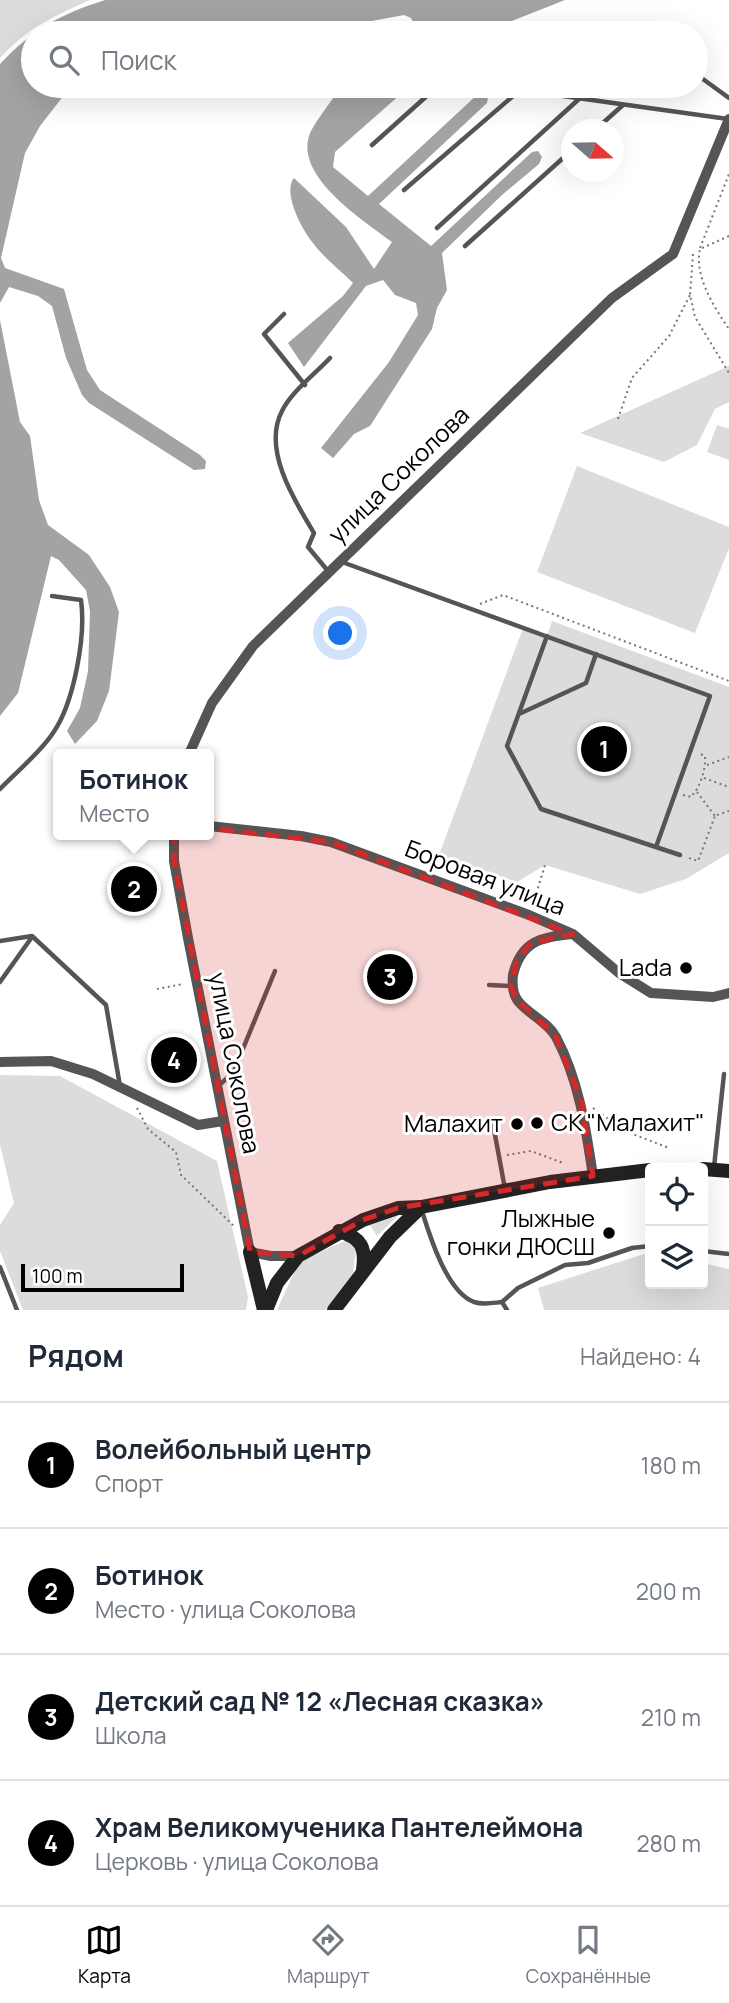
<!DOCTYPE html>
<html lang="ru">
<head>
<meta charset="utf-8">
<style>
  body { margin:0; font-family:Manrope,sans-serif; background:#f2f2f3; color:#1f2937 }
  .controls { position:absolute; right:21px; bottom:21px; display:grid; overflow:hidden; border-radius:7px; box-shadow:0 7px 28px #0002 }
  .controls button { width:63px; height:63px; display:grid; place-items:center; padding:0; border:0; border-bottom:2px solid #e0e1e3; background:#fff; color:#1f2937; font:35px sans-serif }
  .compass { position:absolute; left:561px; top:119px; width:63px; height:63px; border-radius:50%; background:#fff; box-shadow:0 7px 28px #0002; rotate:110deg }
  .scale { position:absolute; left:21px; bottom:18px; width:163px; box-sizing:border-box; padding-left:7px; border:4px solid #000; border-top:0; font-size:19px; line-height:24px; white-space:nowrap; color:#000; -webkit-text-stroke:5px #fff; paint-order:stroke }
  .you { position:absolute; left:341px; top:634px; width:24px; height:24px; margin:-18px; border:5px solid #fff; border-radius:50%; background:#1a73e8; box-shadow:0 0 0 10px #1a73e833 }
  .badge { display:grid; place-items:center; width:46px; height:46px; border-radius:50%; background:#000; color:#fff; font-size:23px; font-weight:700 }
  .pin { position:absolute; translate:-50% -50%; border:4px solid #fff; box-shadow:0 2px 7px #0006 }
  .popup { position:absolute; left:53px; top:749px; width:161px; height:91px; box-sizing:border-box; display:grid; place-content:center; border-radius:7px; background:#fff; filter:drop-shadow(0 2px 5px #0005); font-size:23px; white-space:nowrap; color:#747a83 }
  .popup b { font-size:26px; color:#1f2937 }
  .popup::after { content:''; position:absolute; left:50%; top:100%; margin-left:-14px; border:14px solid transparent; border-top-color:#fff }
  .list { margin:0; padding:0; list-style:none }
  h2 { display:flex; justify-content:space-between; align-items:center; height:91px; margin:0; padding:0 28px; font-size:30px }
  h2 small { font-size:23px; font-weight:400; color:#747a83 }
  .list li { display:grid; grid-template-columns:46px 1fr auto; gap:21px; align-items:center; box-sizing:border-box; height:126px; padding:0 28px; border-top:2px solid #e0e1e3 }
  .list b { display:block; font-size:26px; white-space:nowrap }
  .list p { margin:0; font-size:23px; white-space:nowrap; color:#747a83 }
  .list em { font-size:23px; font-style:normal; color:#747a83 }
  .icon { flex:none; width:38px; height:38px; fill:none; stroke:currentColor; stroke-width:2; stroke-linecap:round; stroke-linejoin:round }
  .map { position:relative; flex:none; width:729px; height:1310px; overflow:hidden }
  .search { position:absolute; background:#fff; box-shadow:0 7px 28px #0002; left:21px; right:21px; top:21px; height:77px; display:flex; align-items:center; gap:18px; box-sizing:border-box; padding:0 24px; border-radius:38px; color:#747a83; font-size:26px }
  .sheet { height:595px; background:#fff }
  nav { display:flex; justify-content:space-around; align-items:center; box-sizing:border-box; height:98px; border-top:2px solid #e0e1e3; background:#fff; font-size:19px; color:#747a83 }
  nav a { display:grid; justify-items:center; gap:4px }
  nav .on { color:#000 }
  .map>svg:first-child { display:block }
  .green { fill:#dcdcdc }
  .water { fill:#a3a3a3 }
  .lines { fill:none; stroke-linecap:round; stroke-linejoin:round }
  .path { stroke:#777; stroke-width:2; stroke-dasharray:2 3.5; stroke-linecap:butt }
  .service { stroke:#555; stroke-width:4.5 }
  .minor { stroke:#555; stroke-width:10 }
  .secondary { stroke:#222; stroke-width:14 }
  .marked { fill:#d62828; fill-opacity:0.2; stroke:#d62828; stroke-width:5; stroke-dasharray:14 9; stroke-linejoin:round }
  .poi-dot { fill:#000; stroke:#fff; stroke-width:2.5 }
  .labels { text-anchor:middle; stroke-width:6; stroke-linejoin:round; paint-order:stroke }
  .street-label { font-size:24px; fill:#000; stroke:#fff }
  .poi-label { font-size:24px; fill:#000; stroke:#fff; text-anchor:end }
</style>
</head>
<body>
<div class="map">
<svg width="729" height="1310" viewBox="0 0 729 1310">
  <rect width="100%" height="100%" fill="#fff"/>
  <!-- green -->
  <path class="green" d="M 0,0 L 90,0 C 52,17 29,27 0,58 Z
    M 729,366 L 729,402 L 715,409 L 697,445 L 664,462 L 580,433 Z
    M 717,425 L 729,429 L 729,460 L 707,452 Z
    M 577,466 L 729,527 L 729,548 L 695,633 L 537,572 Z
    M 552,621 L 729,687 L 729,853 L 686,879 L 640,894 L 545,865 L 517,882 L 439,855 L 523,628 L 547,636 Z
    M 0,1075 L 60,1076 L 217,1161 L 248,1297 L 246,1310 L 23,1310 L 0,1251 L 0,1225 L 14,1203 L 0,1145 Z
    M 398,1216 L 377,1236 L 370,1225 Z
    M 347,1240 L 356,1250 L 353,1273 L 325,1310 L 277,1310 L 297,1266 L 308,1257 Z
    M 647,1253 L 650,1253 L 650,1284 L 703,1284 L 703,1263 L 729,1269 L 729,1310 L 544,1310 L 538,1288 Z"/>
  <!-- water -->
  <path class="water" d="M 105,0 L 565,0 L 481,33 L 409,33 L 414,24 L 411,18 L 404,15 L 307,33 L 33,33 L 33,86 L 71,86 L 40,126 L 25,153 L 1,258 L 5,268 L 64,289 L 87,370 L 100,390 L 200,455 L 206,461 L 205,469 L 194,470 L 89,403 L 82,395 L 66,358 L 52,306 L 38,296 L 9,287 L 0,303 L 0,64 C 33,29 61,14 105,0 Z
    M 341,86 L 410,86 L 335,152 L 333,167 L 368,196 L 478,94 L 484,93 L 488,97 L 487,103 L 379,204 L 431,246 L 532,152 L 538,151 L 542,157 L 539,164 L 502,195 L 442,253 L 447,290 L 437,308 L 432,329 L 370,426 L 354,434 L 333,458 L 321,448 L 389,362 L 418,315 L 416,303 L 395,295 L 383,280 L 366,286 L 304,367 L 288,343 L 343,296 L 353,283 C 340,270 324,258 313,243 C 302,230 282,192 294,178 L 346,227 L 374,269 L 392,242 C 365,221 290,175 311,131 C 319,116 332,101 341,86 Z
    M 0,320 L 20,422 L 30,436 L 39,500 L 48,525 L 89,555 L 110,587 L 119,612 L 109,691 L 97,721 L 75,744 L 67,731 L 80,708 L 88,671 L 90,611 L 86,590 L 59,560 L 51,556 L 18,693 L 0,716 Z"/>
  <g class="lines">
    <!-- path -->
    <path class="path" d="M 729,236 L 700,249 C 694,276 714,307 729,329
      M 700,248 L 729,174
      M 693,254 L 690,295 L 695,317 L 729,373
      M 618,419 L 632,378 L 669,336 L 690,295
      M 480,604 L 503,595 L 729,681
      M 707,765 L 729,757
      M 704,778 L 729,787
      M 697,792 L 715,816
      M 683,795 L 691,797 C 700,787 706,770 705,756 L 698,753
      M 717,815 L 729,811
      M 689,858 L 698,861 L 715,816
      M 533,904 L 545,865
      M 157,989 L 183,984
      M 137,1108 L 148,1129 L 176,1152 L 181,1175 L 235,1227
      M 593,1108 L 625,1131 L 669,1148
      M 507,1155 L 531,1151 L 563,1163"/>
    <!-- service -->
    <path class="service" d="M 696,74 L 729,98
      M 512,86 L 520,90 L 728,119
      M 595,130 L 623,105
      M 372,145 L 438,86
      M 404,190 L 520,90
      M 437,228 L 579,99
      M 465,246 L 572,150
      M 284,314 L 264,334 L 305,385
      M 342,562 L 710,696 L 656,847
      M 328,571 L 308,547 L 314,533 C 294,500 262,449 282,411 C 291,392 315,374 330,358
      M 547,636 L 507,746 L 541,809 L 680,855
      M 519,714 L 586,683 L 596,654
      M 0,789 C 17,771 40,753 53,733 C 74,703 86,636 81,600 L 52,596
      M 0,941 L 32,936 L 106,1005 L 120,1086
      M 0,982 L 32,937
      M 489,985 L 510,986
      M 217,1087 L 233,1073 L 275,971
      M 493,1124 L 505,1189
      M 714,1167 L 724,1074
      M 422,1211 C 430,1237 447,1292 474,1302 C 483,1305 492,1303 502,1302
      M 703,1251 L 729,1254
      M 0,1267 L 17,1310
      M 507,1310 L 502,1302 L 518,1288 L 565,1265 L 588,1263 L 632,1248 L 650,1246"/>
    <!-- minor -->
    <path class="minor" d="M 189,754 L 212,703 L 253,646 L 612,298 L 673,254 L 729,119
      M 209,826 L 301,836 L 331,842 L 529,915 L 573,934 L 619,973 L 651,993 L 713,997 L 729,993
      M 174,835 L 174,861 L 188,938 L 250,1252 L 271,1256 L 298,1256
      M 572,934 C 541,937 521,941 513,975 C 512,984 512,993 518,1001 C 528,1014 548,1022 556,1037 C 579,1080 586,1129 593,1176
      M 0,1062 L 51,1061 L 93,1074 L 198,1125 L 223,1121"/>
    <!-- secondary -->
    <path class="secondary" d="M 703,1169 L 729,1171
      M 339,1231 C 362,1238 366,1248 363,1270
      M 250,1252 L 264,1310
      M 266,1310 L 277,1283 L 298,1256 L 363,1220 L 398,1208 L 421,1207 L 550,1182 L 650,1170
      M 334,1310 L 390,1237 L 421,1207"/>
  </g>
  <!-- marked area -->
  <path class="marked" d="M 174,824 L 331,842 L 573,934 L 531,943 L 517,960 L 511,986 L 517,1000 L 555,1035 L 581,1099 L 593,1176 L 398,1208 L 363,1220 L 298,1256 L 250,1252 L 174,861 Z"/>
  <!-- markers -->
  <g class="poi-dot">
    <circle cx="686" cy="968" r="7"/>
    <circle cx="537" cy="1123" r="7"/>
    <circle cx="517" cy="1124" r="7"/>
    <circle cx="609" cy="1233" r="7"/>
  </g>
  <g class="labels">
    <!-- street labels -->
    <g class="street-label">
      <text transform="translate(399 475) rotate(-44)" y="8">улица Соколова</text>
      <text transform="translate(485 878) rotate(21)" y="8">Боровая улица</text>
      <text transform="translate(234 1063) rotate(79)" y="8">улица Соколова</text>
    </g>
    <!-- poi labels -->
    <g class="poi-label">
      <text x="672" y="976">Lada</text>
      <text x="551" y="1131" text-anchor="start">СК "Малахит"</text>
      <text x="503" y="1132">Малахит</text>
      <text x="595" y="1227">Лыжные<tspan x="595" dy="28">гонки ДЮСШ</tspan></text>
    </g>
  </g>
</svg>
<div class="controls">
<button><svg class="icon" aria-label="locate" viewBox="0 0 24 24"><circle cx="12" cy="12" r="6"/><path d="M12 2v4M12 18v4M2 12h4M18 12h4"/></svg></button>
<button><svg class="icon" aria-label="layers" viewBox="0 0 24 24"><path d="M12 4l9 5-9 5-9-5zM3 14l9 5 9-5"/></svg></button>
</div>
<svg class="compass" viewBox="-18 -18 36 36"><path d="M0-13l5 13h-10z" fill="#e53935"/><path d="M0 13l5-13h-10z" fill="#747a83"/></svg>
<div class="scale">100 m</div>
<div class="you"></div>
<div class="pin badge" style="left:604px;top:749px">1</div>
<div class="pin badge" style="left:134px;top:889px">2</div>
<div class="popup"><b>Ботинок</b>Место</div>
<div class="pin badge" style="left:390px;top:977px">3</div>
<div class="pin badge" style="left:174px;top:1060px">4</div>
<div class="search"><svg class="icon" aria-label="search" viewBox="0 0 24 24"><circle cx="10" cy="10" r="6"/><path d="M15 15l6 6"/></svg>Поиск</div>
</div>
<section class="sheet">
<h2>Рядом<small>Найдено: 4</small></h2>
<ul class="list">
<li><span class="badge">1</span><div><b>Волейбольный центр</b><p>Спорт</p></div><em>180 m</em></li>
<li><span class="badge">2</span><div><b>Ботинок</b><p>Место · улица Соколова</p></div><em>200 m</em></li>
<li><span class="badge">3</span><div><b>Детский сад № 12 «Лесная сказка»</b><p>Школа</p></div><em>210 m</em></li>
<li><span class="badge">4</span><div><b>Храм Великомученика Пантелеймона</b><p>Церковь · улица Соколова</p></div><em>280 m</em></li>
</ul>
</section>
<nav>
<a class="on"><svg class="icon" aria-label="map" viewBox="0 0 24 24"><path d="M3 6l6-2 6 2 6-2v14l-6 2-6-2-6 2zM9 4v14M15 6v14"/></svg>Карта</a>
<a><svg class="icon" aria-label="directions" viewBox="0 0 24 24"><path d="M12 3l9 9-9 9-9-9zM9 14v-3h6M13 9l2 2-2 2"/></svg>Маршрут</a>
<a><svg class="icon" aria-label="saved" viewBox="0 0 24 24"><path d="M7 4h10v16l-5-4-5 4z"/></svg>Сохранённые</a>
</nav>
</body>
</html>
